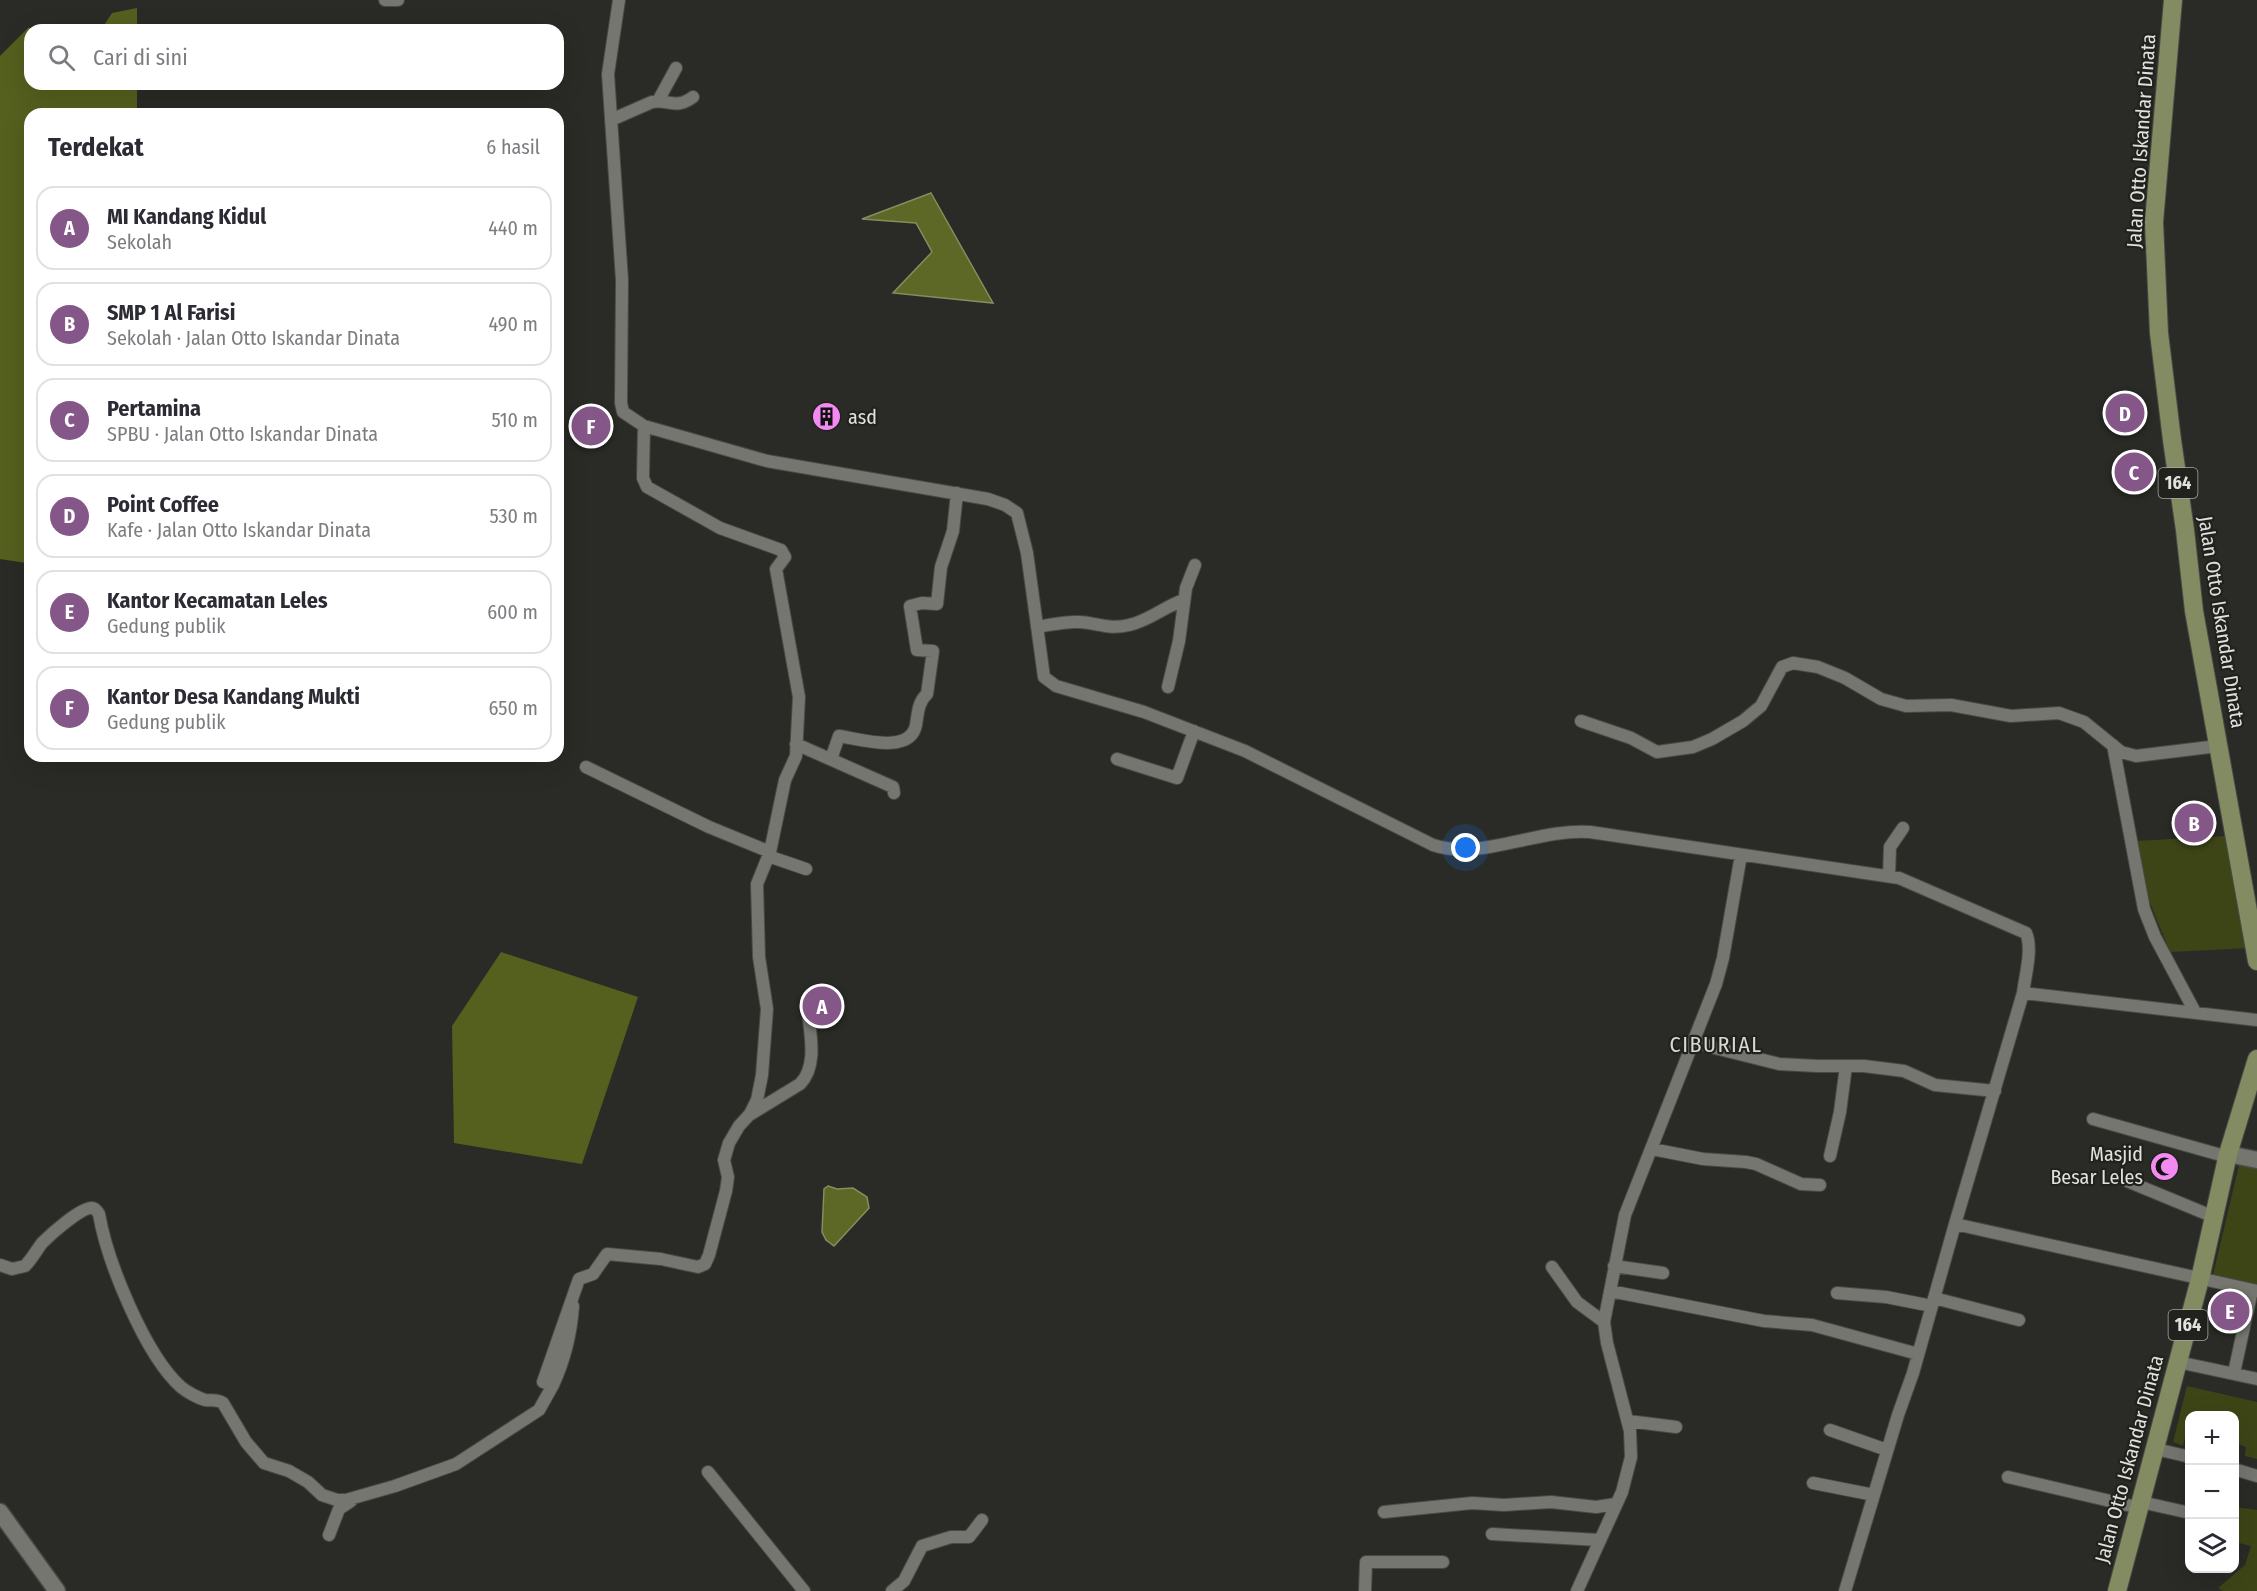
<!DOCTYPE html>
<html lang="id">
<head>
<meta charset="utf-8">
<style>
  body { margin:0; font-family:"Fira Sans Condensed",sans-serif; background:#f2f2f3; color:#2b2b33 }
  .controls { position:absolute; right:18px; bottom:18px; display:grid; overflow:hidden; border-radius:12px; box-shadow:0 6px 24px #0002 }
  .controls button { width:54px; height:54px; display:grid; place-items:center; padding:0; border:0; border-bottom:2px solid #e1e1e2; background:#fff; color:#2b2b33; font:30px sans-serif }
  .you { position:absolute; left:1466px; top:848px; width:21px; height:21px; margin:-15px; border:4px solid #fff; border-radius:50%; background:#1a73e8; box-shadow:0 0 0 9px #1a73e833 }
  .badge { display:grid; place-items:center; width:39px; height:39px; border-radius:50%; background:#855688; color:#fff; font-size:20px; font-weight:700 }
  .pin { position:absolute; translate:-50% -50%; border:3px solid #fff; box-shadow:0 2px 6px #0006 }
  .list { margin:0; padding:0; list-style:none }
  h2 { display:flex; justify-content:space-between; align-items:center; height:78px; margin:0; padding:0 24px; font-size:26px }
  h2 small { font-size:20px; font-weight:400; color:#7c7c81 }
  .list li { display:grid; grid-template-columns:39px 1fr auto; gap:18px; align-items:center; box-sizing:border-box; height:84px; margin:0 12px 12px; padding:0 12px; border:2px solid #e1e1e2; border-radius:18px }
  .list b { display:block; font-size:22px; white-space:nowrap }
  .list p { margin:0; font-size:20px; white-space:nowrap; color:#7c7c81 }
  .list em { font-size:20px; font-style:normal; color:#7c7c81 }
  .icon { flex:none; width:33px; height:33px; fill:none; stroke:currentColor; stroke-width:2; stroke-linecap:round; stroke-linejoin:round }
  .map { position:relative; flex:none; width:2257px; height:1591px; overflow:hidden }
  .search { position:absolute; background:#fff; box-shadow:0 6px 24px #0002; left:24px; top:24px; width:540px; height:66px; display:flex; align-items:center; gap:15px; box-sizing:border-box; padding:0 21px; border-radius:18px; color:#7c7c81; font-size:22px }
  .panel { position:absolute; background:#fff; box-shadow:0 6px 24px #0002; left:24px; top:108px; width:540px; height:654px; border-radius:18px }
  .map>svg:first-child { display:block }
  .built { fill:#2f3227 }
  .green { fill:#3d4517 }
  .forest { fill:#555f1e }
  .water { fill:#5d6827; stroke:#858d5e; stroke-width:1.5 }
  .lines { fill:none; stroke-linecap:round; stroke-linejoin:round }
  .street-casing { stroke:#494a45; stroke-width:14 }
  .secondary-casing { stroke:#494a45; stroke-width:19 }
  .primary-casing { stroke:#494a45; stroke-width:20 }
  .street { stroke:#757670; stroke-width:12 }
  .secondary { stroke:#757670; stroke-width:16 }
  .primary { stroke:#838b62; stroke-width:18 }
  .labels { text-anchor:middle; stroke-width:4.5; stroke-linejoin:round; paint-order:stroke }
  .shield { fill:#21221d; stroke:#a7a8a5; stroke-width:1.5 }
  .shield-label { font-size:18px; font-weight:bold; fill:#e1e2df }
  .street-label { font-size:20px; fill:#e1e2df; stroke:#21221d }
  .poi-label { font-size:20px; fill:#e1e2df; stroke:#21221d; text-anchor:start }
  .quarter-label { font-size:22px; letter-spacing:1.5px; fill:#d6d8d1; stroke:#21221d }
</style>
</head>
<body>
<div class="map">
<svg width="2257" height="1591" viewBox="0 0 2257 1591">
  <rect width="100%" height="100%" fill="#2a2b26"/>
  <!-- built -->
  <path class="built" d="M 2211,803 L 2212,815 L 2200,817 L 2202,827 L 2206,827 L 2207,838 L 2178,841 L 2176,828 L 2187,826 L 2186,819 L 2177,820 L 2176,807 Z"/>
  <!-- green -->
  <path class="green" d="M 2227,836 L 2250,948 L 2170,952 L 2148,898 L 2136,841 Z
    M 2240,1161 L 2257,1165 L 2257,1285 L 2213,1275 Z
    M 2187,1386 L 2257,1402 L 2257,1459 L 2245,1456 L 2246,1447 L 2235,1443 L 2234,1416 L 2190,1416 L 2183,1446 L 2173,1442 Z
    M 2235,1507 L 2257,1510 L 2257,1591 L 2223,1591 L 2218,1588 L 2245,1565 L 2251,1546 L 2235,1542 Z"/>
  <!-- forest -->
  <path class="forest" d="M 137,8 L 137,30 L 101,30 L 112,13 Z
    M 29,27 L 32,30 L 30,30 L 30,84 L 137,84 L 137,114 L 30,114 L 30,563 L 26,563 L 0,559 L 0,56 Z
    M 501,952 L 638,997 L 582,1164 L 454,1143 L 452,1026 Z"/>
  <!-- water -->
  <path class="water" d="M 931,193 L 993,303 L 893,293 L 932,252 L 916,223 L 862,219 Z
    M 828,1186 L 837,1189 L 853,1188 L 867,1197 L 869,1208 L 834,1246 L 826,1240 L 822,1232 L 824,1189 Z"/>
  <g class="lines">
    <defs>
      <path id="street" d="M 385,0 L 398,0
        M 619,0 L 608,74 L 622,280 L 621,403 L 623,412 L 644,426 L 767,461 L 988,499 L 1005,505 L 1017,513 L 1027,553 L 1044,677 L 1056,686 L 1144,712 L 1245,751 L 1433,845 C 1481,861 1538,828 1590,832 L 1899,878 L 2026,933 C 2033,949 2025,976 2023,993
        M 658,101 L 676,68
        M 611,120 L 652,102 C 670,99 675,110 693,97
        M 1037,627 C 1051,625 1065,621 1079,622 C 1099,623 1108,630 1129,625 C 1149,621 1165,606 1184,600
        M 1168,687 L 1179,641 L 1186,588 L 1195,565
        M 1581,721 L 1631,738 L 1657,752 L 1693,747 L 1712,739 L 1743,721 L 1761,706 L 1782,667 L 1793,663 L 1818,667 L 1845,678 L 1881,699 L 1906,706 L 1951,705 L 2011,716 L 2059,713 L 2084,722 L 2121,752 L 2136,756 L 2218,746
        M 796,744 L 893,787 L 894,793
        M 2113,745 L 2144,909 L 2155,937 L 2195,1012
        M 831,759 L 839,736 C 860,739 910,755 916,725 C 918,713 918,702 927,694 L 933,651 L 917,650 L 910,606 L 922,603 L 937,604 L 941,567 L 953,531 L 957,493
        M 1117,759 L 1177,778 L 1194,731
        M 586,767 L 709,827 L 770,852
        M 768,856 L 806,869
        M 1889,876 L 1890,847 L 1903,828
        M 2257,1020 L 2023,993 L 1955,1224 L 2257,1291
        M 1694,1041 L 1715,1048 L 1779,1064 L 1817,1066 L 1864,1066 L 1904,1071 L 1935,1085 L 1995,1091
        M 751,1114 L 800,1084 C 818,1066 810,1034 808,1011
        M 2093,1119 L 2228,1157
        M 1652,1149 L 1703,1159 L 1746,1162 L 1756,1164 L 1801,1184 L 1820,1185
        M 1830,1156 L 1840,1112 L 1846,1066
        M 2127,1181 L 2214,1217
        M 0,1265 L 12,1269 L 25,1266 C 32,1259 36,1251 42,1243 C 50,1235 81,1207 92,1208 C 95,1208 97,1211 99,1214 C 107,1261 145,1355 181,1387 C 187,1392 198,1398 205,1400 C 212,1401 217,1399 223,1403 L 246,1442 L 264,1463 L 289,1471 L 308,1482 L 322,1495 L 337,1500 L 346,1500 L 395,1486 L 456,1464 L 539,1410 L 553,1385 L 543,1382 L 579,1279 L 593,1274 L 607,1254 L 661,1259 L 698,1267 L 705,1264 L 709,1255 L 726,1191 L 728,1177 L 724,1160 L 729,1143 L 739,1126 L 750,1114 L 757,1100 L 762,1075 L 767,1009 L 759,957 L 757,884 L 770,852 L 785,780 L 796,756 L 799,697 L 776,569 L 785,557 L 781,550 L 720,528 L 647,487 L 643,478 L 644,426
        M 1614,1266 L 1663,1273
        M 1552,1267 L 1577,1302 L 1604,1322
        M 1610,1291 L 1764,1321 L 1812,1325 L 1918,1354
        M 1837,1293 L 1886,1297 L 1932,1306
        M 1934,1298 L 2019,1320
        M 2178,1362 L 2257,1379
        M 2234,1373 L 2252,1290
        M 553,1385 C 565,1359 571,1334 573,1306
        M 1628,1421 L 1676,1427
        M 1830,1430 L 1887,1450
        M 2156,1449 L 2190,1457
        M 2234,1469 L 2257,1476
        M 708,1472 L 804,1591
        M 2008,1477 L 2140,1508
        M 1813,1483 L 1874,1495
        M 2141,1502 L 2190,1513
        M 1384,1512 L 1472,1503 L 1504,1505 L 1551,1502 L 1596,1507 L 1616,1504
        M 1492,1534 L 1599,1540
        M 329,1535 L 339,1509 L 351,1501
        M 892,1591 L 904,1581 L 922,1546 L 951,1537 L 969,1537 L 982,1520
        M 1365,1591 L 1366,1562 L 1443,1562
        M 1577,1591 L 1622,1492 L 1631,1457 L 1630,1431 L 1607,1343 L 1604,1322 L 1625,1215 L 1716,984 L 1723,958 L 1741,855
        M 1845,1591 L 1898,1415 L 1913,1373 L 1955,1224"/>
      <path id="secondary" d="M 2228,1154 L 2257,1160
        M 0,1512 L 57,1591"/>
      <path id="primary" d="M 2173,0 L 2154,222 L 2159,333 L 2172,440 L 2185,530 L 2194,611 L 2257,961
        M 2117,1591 L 2200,1279 L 2228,1154 L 2257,1059"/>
    </defs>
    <!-- street casing -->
    <use href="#street" class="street-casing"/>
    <!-- secondary casing -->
    <use href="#secondary" class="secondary-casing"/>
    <!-- primary casing -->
    <use href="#primary" class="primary-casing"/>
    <!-- street -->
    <use href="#street" class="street"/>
    <!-- secondary -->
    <use href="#secondary" class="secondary"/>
    <!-- primary -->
    <use href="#primary" class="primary"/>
  </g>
  <!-- icons -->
  <defs>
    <symbol id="building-disc" viewBox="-11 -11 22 22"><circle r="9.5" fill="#f38af1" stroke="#21221d"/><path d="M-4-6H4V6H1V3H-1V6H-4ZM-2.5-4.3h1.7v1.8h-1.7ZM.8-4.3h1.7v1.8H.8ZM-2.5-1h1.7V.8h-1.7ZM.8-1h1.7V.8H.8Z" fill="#111"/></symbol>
    <symbol id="mosque-disc" viewBox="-11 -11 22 22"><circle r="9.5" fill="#f38af1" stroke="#21221d"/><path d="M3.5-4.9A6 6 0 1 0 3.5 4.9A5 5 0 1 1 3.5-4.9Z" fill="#111"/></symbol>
  </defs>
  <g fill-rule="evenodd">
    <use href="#building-disc" x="810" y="400" width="33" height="33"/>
    <use href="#mosque-disc" x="2148" y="1150" width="33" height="33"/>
  </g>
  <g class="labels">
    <!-- shield labels -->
    <g class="shield">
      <rect x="2158.5" y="468" width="39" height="30" rx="4.5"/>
      <rect x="2168.5" y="1310" width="39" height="30" rx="4.5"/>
    </g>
    <g class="shield-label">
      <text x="2178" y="489">164</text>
      <text x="2188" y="1331">164</text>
    </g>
    <!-- street labels -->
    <g class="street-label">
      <text transform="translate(2141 141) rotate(-86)" y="7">Jalan Otto Iskandar Dinata</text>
      <text transform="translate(2222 622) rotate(81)" y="7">Jalan Otto Iskandar Dinata</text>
      <text transform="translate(2129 1459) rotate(-75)" y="7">Jalan Otto Iskandar Dinata</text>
    </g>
    <!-- poi labels -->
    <g class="poi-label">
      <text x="848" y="424">asd</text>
      <text x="2143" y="1161" text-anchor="end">Masjid<tspan x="2143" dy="23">Besar Leles</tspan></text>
    </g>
    <!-- quarter labels -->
    <g class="quarter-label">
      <text x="1716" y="1052">CIBURIAL</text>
    </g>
  </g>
</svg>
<div class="controls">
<button>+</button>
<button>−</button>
<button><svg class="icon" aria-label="layers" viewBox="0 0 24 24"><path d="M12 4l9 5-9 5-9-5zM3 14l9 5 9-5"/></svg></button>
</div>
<div class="you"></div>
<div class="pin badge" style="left:822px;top:1006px">A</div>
<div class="pin badge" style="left:2194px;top:823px">B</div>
<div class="pin badge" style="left:2134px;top:472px">C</div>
<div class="pin badge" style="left:2125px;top:413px">D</div>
<div class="pin badge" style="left:2230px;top:1311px">E</div>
<div class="pin badge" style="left:591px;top:426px">F</div>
<div class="search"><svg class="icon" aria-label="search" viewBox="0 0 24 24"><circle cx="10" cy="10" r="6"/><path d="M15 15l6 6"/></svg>Cari di sini</div>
<section class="panel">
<h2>Terdekat<small>6 hasil</small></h2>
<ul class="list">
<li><span class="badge">A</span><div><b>MI Kandang Kidul</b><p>Sekolah</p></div><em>440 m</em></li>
<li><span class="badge">B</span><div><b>SMP 1 Al Farisi</b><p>Sekolah · Jalan Otto Iskandar Dinata</p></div><em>490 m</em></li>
<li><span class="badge">C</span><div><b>Pertamina</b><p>SPBU · Jalan Otto Iskandar Dinata</p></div><em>510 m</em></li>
<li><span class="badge">D</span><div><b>Point Coffee</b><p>Kafe · Jalan Otto Iskandar Dinata</p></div><em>530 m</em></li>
<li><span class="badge">E</span><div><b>Kantor Kecamatan Leles</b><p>Gedung publik</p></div><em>600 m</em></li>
<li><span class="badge">F</span><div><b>Kantor Desa Kandang Mukti</b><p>Gedung publik</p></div><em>650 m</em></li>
</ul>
</section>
</div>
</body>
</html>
